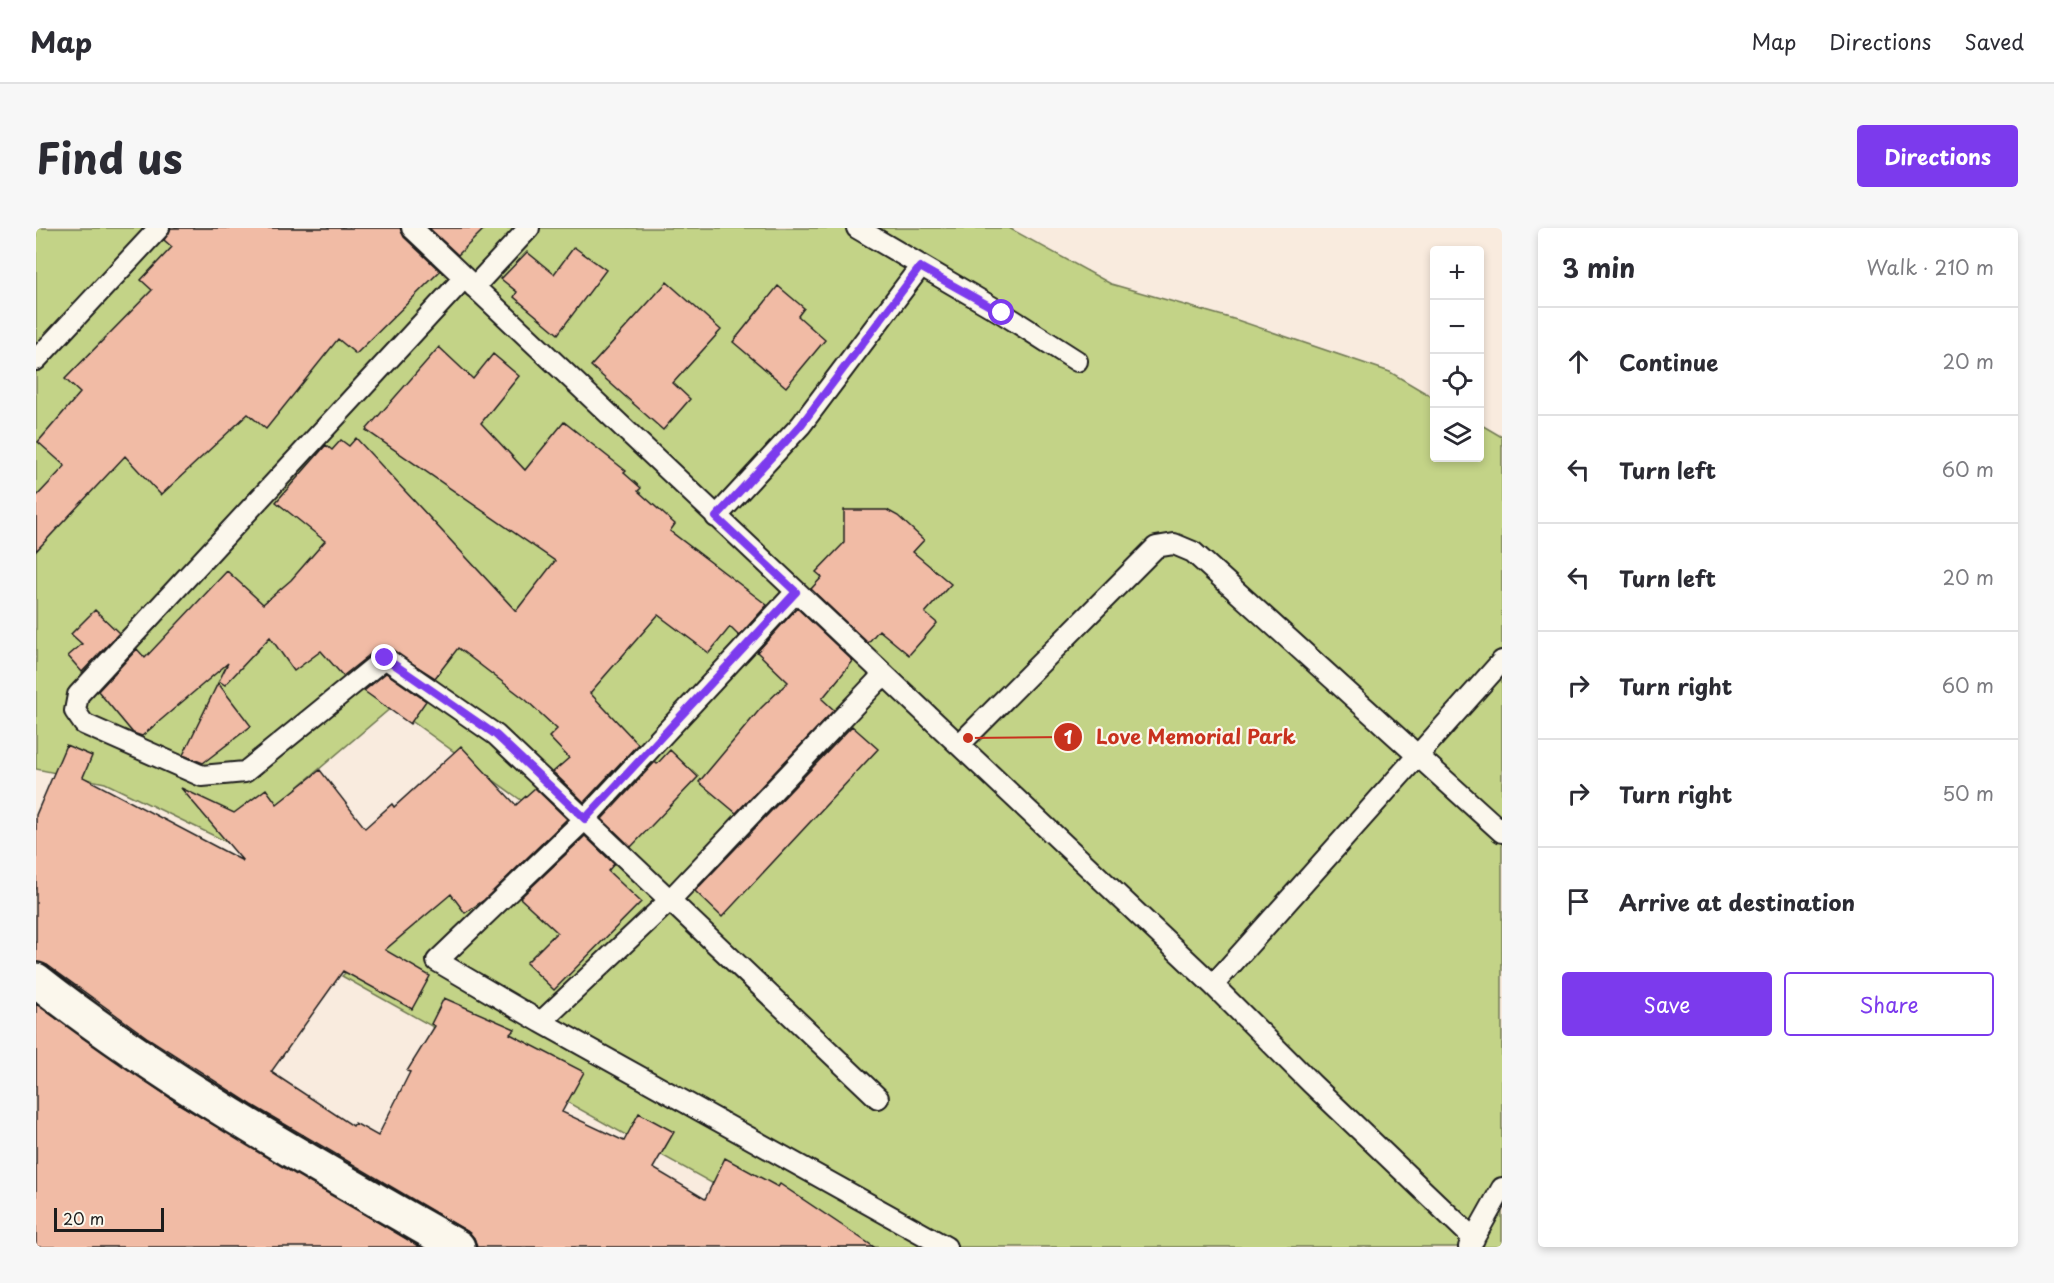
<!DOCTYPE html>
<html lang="en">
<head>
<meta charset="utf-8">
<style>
  body { margin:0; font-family:"Playpen Sans",sans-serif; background:#f7f7f7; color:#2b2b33 }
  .controls { position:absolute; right:18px; top:18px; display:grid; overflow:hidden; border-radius:6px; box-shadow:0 3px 9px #0003 }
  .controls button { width:54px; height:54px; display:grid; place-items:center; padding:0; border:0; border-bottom:2px solid #e1e1e2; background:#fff; color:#2b2b33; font:30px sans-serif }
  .scale { position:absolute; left:18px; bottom:15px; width:110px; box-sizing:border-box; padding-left:6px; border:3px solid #1c1c1c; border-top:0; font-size:16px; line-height:21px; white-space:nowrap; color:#1c1c1c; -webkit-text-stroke:4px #fbf7ec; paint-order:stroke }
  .stop { position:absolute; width:18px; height:18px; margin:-14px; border:4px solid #7c3aed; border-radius:50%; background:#fff }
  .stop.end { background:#7c3aed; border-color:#fff; box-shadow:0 2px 6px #0008 }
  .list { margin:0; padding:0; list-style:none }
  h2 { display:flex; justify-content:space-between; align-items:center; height:78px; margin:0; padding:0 24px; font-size:26px }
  h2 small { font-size:20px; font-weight:400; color:#7c7c81 }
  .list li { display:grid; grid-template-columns:39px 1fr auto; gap:18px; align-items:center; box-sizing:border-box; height:108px; padding:0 24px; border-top:2px solid #e1e1e2 }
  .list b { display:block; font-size:22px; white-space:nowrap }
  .list em { font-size:20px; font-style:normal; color:#7c7c81 }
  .actions { display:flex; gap:12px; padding:18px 24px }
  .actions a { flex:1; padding:14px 0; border:2px solid #7c3aed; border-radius:6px; text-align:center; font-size:21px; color:#7c3aed }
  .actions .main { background:#7c3aed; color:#fff }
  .icon { flex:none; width:33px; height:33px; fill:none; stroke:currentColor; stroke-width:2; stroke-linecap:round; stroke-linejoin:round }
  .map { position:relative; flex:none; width:1466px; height:1019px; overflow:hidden; border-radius:6px }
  header { display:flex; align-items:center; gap:36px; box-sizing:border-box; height:84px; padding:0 30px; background:#fff; border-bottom:2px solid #e1e1e2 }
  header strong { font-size:28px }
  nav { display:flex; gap:33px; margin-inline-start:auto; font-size:21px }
  .intro { display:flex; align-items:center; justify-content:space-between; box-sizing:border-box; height:144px; padding:0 36px }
  h1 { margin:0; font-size:42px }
  .button { padding:15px 27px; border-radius:6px; background:#7c3aed; color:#fff; font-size:21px; font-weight:700 }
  main { display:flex; gap:36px; padding:0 36px }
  aside { flex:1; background:#fff; border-radius:6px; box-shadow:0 3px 9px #0003 }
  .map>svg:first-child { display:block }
  .green { fill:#c3d387; stroke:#707852; stroke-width:1.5 }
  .building { fill:#f1bba5; stroke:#1c1c1c; stroke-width:1.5 }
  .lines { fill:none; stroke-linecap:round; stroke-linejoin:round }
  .lane-casing { stroke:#1c1c1c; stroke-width:24 }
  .street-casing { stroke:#1c1c1c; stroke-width:38 }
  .lane { stroke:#fbf7ec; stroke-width:20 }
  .street { stroke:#fbf7ec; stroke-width:33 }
  .route { stroke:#7c3aed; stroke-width:8 }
  .leader { fill:none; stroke:#c8321e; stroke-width:2 }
  .callout-dot { fill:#c8321e; stroke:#fbf7ec; stroke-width:2 }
  .mark-label { font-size:18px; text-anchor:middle; font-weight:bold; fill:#fff }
  .callout-label { font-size:20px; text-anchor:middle; font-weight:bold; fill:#c8321e; stroke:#fbf7ec; stroke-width:4.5; stroke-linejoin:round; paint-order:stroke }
</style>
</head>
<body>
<header>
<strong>Map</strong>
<nav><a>Map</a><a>Directions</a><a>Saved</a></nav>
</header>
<div class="intro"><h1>Find us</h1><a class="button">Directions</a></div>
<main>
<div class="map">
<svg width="1466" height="1019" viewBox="0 0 1466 1019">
  <rect width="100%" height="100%" fill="#f9ebde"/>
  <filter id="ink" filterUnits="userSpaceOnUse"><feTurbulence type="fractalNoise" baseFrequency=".0167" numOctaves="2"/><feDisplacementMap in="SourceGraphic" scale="12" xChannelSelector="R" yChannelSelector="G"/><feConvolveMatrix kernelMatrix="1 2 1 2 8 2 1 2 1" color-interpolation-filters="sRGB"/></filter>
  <g filter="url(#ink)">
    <!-- green -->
    <path class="green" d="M 0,0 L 973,0 L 1075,56 L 1201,92 L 1354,144 L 1398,170 L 1398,230 L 1444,230 L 1444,196 L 1466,209 L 1466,1019 L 790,1019 L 306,748 L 489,575 L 356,479 L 195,616 L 69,555 L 0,541 Z"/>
    <!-- building -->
    <path class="building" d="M 135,0 L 364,0 L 368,9 L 404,43 L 320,126 L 302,111 L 230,201 L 212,186 L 125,267 L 89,228 L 0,323 L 0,269 L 29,238 L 2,214 L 44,165 L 29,151 L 116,62 L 105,52 L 136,19 L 128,12 Z
      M 393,0 L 449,0 L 422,27 Z
      M 538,19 L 570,42 L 522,106 L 478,69 L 481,64 L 465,51 L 491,24 L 518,46 Z
      M 631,54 L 685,102 L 637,155 L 654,171 L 627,202 L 555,138 Z
      M 742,58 L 768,80 L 762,88 L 789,112 L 750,159 L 697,114 Z
      M 403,119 L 437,151 L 457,126 L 483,148 L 445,195 L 489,242 L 528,194 L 590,243 L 588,245 L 605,260 L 602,263 L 639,296 L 634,303 L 731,377 L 703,408 L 694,399 L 673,425 L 622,387 L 554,465 L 602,516 L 548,574 L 517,544 L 533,530 L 513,509 L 521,501 L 490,472 L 422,420 L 399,450 L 349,418 L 341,421 L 307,448 L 285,423 L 258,443 L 234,409 L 189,457 L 183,453 L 192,435 L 106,508 L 97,505 L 62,463 L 101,421 L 109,430 L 191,343 L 227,376 L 255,352 L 289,313 L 240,274 L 290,217 L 296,222 L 305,212 L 313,218 L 320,210 L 480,383 L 519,333 L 330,202 Z
      M 808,282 L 851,282 L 862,288 L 888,312 L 877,324 L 915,356 L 889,385 L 901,395 L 873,427 L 843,402 L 832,415 L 775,361 L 786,349 L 780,344 L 808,315 Z
      M 761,380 L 817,433 L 786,471 L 798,482 L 700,585 L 663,554 L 725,480 L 752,454 L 721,424 Z
      M 59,382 L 83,405 L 46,444 L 32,428 L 46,416 L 35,406 Z
      M 350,445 L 390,473 L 374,496 L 328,463 Z
      M 182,455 L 215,498 L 167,535 L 147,527 Z
      M 816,498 L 842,521 L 686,689 L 659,663 Z
      M 30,517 L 56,528 L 47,549 L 207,633 L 145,560 L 198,585 L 230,561 L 241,576 L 284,542 L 329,600 L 356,576 L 358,579 L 425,518 L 480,577 L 499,560 L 531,591 L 448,672 L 429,685 L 415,666 L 349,722 L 394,748 L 376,781 L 307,743 L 235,844 L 317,898 L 319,895 L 342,908 L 374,844 L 371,843 L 399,798 L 395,796 L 408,770 L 479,801 L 474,806 L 548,844 L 526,884 L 588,913 L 603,885 L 638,904 L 617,940 L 669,971 L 689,930 L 742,959 L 744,956 L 838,1019 L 441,1019 L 438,1010 L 431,1003 L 216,877 L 112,810 L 11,737 L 0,734 L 0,587 Z
      M 634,522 L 662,549 L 595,619 L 566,591 L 619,534 L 621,536 Z
      M 549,608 L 578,636 L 572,643 L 605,674 L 518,762 L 490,735 L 521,704 L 484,670 Z
      M 0,776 L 143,876 L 384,1019 L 0,1019 Z"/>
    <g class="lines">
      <defs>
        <path id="lane" d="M 376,0 L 1177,757 L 1276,856 L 1438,1011
          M 821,0 L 966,85 L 1041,133
          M 427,51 L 42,467 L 39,483 L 48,496 L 166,548 L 209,544 L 349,430 L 460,507 L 842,870
          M 438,59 L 493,0
          M 0,132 L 123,0
          M 680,289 L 765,197 L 884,39
          M 760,364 L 549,591 L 401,733 L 505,794 L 910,1019
          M 923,517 L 1120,319 L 1138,316 L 1157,324 L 1466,604
          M 1177,757 L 1466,433
          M 505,794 L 633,673 L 848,446
          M 1433,1019 L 1466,960"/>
        <path id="street" d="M 0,752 C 132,856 277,936 422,1019"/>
      </defs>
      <!-- lane casing -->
      <use href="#lane" class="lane-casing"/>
      <!-- street casing -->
      <use href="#street" class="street-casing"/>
      <!-- lane -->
      <use href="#lane" class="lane"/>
      <!-- street -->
      <use href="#street" class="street"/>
    </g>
  </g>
  <g class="lines" filter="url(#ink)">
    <!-- route -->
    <path class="route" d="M 349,430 L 460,507 L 549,591 L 760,364 L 680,289 L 765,197 L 884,39 L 966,85"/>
  </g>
  <!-- callouts -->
  <path class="leader" d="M932 510L1032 509"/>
  <g class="callout-dot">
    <circle cx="932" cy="510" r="6"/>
    <circle cx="1032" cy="509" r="15"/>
  </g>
  <g class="mark-label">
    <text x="1032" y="516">1</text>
  </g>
  <g class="callout-label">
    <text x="1160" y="516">Love Memorial Park</text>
  </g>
</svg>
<div class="controls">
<button>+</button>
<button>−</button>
<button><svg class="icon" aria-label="locate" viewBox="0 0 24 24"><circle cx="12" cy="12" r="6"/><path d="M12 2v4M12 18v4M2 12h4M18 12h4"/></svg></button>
<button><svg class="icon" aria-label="layers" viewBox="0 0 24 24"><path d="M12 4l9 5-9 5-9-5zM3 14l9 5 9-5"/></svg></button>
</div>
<div class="scale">20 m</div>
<div class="stop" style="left:966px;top:85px"></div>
<div class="stop end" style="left:349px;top:430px"></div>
</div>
<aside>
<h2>3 min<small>Walk · 210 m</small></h2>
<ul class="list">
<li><svg class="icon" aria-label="ahead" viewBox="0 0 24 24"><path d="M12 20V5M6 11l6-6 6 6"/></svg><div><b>Continue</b></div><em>20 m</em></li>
<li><svg class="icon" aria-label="left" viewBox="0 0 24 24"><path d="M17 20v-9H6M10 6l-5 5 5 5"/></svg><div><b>Turn left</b></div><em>60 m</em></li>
<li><svg class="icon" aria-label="left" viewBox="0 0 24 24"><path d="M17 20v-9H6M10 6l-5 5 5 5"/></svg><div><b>Turn left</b></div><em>20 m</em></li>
<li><svg class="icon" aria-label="right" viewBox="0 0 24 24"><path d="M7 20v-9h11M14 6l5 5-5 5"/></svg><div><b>Turn right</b></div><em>60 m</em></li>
<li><svg class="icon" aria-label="right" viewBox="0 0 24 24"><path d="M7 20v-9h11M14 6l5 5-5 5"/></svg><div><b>Turn right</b></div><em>50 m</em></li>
<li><svg class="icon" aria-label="arrive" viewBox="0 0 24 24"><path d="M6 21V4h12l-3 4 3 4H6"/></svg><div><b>Arrive at destination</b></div></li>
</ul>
<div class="actions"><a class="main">Save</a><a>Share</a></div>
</aside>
</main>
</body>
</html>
